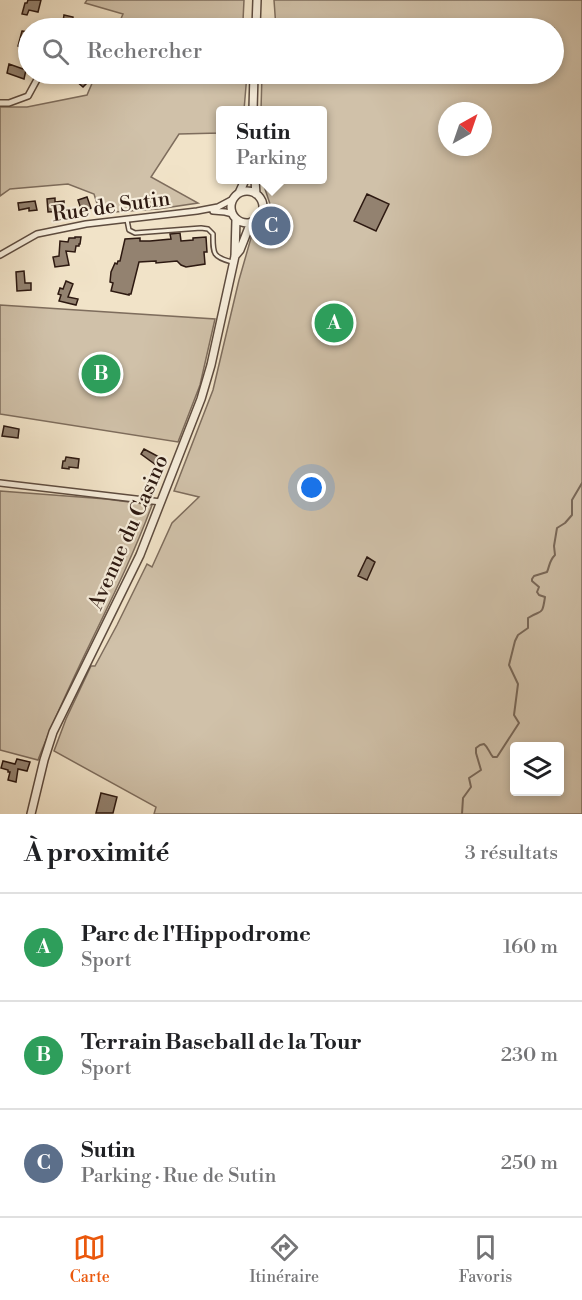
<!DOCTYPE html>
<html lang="fr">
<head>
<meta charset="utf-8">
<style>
  body { margin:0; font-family:"Libre Bodoni",serif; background:#f6f6f6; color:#202124 }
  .controls { position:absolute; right:18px; bottom:18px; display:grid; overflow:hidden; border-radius:6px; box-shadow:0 3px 9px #0003 }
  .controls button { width:54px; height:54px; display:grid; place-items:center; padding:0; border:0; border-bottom:2px solid #e0e0e0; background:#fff; color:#202124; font:30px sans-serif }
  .compass { position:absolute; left:438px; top:102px; width:54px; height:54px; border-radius:50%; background:#fff; box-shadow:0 3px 9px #0003; rotate:40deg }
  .you { position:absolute; left:312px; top:488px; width:21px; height:21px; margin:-15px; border:4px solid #fff; border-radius:50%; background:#1a73e8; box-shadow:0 0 0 9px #1a73e833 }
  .badge { display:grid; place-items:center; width:39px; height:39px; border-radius:50%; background:#ea580c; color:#fff; font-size:20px; font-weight:700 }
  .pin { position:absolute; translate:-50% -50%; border:3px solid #fff; box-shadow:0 2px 6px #0006 }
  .popup { position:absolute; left:216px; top:106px; width:111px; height:78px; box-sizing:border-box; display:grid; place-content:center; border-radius:6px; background:#fff; filter:drop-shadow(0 2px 4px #0005); font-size:20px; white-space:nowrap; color:#757577 }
  .popup b { font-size:22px; color:#202124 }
  .popup::after { content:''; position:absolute; left:50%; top:100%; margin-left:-12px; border:12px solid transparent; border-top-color:#fff }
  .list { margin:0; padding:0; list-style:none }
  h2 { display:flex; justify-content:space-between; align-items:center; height:78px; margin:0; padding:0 24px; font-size:26px }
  h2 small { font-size:20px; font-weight:400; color:#757577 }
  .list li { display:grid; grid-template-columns:39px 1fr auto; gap:18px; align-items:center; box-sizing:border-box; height:108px; padding:0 24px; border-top:2px solid #e0e0e0 }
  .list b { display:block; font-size:22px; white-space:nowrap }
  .list p { margin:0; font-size:20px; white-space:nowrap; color:#757577 }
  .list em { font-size:20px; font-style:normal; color:#757577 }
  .icon { flex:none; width:33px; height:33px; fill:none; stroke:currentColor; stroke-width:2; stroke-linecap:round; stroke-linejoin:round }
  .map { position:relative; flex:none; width:582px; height:814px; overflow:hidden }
  .search { position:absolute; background:#fff; box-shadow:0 3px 9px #0003; left:18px; right:18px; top:18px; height:66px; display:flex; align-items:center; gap:15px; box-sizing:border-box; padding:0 21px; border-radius:33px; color:#757577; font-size:22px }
  .sheet { height:402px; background:#fff }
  nav { display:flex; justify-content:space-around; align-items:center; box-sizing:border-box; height:84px; border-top:2px solid #e0e0e0; background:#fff; font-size:16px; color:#757577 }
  nav a { display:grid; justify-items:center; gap:3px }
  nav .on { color:#ea580c }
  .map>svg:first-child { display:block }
  .green { fill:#d0c1a9; stroke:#7e6d5d; stroke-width:1.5; fill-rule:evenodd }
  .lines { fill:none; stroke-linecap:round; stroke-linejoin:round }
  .stream { stroke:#7a695a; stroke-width:2 }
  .building { fill:#938270; stroke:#2d1911; stroke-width:1.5 }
  .service-casing { stroke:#5e4c3f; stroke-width:6 }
  .minor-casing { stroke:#5e4c3f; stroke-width:8 }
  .tertiary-casing { stroke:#5e4c3f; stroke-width:10 }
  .service { stroke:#f6eddb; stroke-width:3 }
  .minor { stroke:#f6eddb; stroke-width:5 }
  .tertiary { stroke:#f6eddb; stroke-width:7 }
  .labels { text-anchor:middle; stroke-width:4.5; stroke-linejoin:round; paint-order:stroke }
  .street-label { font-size:21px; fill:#2d1911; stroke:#f6eddb }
</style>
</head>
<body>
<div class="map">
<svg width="582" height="814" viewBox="0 0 582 814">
  <rect width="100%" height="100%" fill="#f1e3c8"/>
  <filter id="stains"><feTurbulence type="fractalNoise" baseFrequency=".00333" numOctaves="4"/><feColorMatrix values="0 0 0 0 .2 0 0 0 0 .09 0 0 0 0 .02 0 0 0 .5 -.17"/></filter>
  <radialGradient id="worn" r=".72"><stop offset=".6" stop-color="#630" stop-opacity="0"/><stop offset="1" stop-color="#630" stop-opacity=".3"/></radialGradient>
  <!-- green -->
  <path class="green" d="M 87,0 L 244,0 L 243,21 L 245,28 L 117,28 L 123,14 L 85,3 Z
    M 274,0 L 582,0 L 582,814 L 154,814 L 156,807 L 54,751 L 66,719 L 91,666 L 95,666 L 117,625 L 147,564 L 152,567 L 172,523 L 199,497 L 174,491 L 213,390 L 239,280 L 253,231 L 268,219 L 271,207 L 262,180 L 322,180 L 322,110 L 261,110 L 262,74 L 554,74 L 554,28 L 276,28 ZM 447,111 L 483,111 L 483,147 L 447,147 ZM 514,746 L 560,746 L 560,792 L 514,792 Z
    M 96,74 L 247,74 L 244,110 L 220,110 L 220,133 L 179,134 L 151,177 L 198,203 L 158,209 L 100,213 L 94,194 L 68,184 L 10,189 L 0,196 L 0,107 L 27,107 L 87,95 Z
    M 0,305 L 215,319 L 200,385 L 178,442 L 0,414 Z
    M 0,491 L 106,499 L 152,505 C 120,592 71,673 38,760 L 0,750 Z"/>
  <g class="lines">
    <!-- stream -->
    <path class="stream" d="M 462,814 L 463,798 L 471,787 L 469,778 L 481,770 L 476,753 L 476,748 L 480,745 L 484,744 C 489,748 489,753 493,757 L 497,757 L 519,723 L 514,715 L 518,684 L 509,665 L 515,641 L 518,635 L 528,628 L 528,618 C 542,609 542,617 545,597 L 539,595 L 537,592 L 539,587 L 532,581 L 532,579 L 534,576 L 547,572 C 550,565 549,561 555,555 L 554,546 L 557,528 L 565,523 L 572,515 L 572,500 L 582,483"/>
  </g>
  <!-- building -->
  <path class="building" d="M 28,0 L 41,0 L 38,12 L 29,10 L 27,15 L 22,14 L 25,3 L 27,3 Z
    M 64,15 L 73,17 L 72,28 L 62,28 Z
    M 22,31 L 28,32 L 28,50 L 18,46 Z
    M 9,64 L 26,70 L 24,79 L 7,73 Z
    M 68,74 L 81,74 L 89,81 L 83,87 Z
    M 367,194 L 389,204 L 376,231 L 354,221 Z
    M 87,197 L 91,208 L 82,212 L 78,200 Z
    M 55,198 L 55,202 L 64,201 L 64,211 L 48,212 L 47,199 Z
    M 35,201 L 37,210 L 29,211 L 29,208 L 19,210 L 18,203 Z
    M 180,233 L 181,241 L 193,240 L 193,238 L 206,237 L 207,252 L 204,252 L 205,264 L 186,267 L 181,265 L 177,261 L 156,263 L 156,261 L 139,262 L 131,294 L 129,294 L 129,295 L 111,291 L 113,283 L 110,282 L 111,272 L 115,263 L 117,264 L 118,261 L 120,261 L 125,239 L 140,238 L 140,241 L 150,241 L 171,239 L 170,234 Z
    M 75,237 L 81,237 L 80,244 L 79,244 L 79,246 L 76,246 L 75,252 L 66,251 L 69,265 L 55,267 L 53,257 L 59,256 L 60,241 L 68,242 L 69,238 L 75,238 Z
    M 24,271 L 25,283 L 31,283 L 31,290 L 17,291 L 16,272 Z
    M 66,281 L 73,284 L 68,297 L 78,299 L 76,305 L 59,301 L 61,295 L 58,294 L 60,288 L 63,289 Z
    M 4,426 L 19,429 L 18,438 L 2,436 Z
    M 144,449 L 161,458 L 156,465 L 141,454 Z
    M 66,457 L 79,459 L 78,468 L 69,467 L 69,469 L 62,468 L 63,461 L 65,461 Z
    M 367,557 L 375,562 L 367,580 L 358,576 Z
    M 17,759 L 30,762 L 27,771 L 18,769 L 16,782 L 8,780 L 10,772 L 8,772 L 8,770 L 1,768 L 3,761 L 15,764 Z
    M 101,793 L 117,797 L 113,813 L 96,813 Z"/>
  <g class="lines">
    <defs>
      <path id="service" d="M 262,210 L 275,215
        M 127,220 L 129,230 L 135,233 L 201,228 L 208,229 L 213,234 C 213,253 212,257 232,262"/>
      <path id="minor" d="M 0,103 L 9,103 L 28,96 L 40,74
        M 213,211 L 225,212 L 233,214
        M 0,255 L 37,234 L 86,224 L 197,211 L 218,207 L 233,199
        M 0,483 L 161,502"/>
      <path id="tertiary" d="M 256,28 L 257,0
        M 253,110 L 254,74
        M 255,180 L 256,194
        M231 207a16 16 0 1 1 32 0a16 16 0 1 1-32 0Z
        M 239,193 L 245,180
        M 235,256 L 240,250 L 251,222
        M 31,814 L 44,760 L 53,732 L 140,555 L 201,399 L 211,365 L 235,256 L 236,219"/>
    </defs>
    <!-- service casing -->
    <use href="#service" class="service-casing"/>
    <!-- minor casing -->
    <use href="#minor" class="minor-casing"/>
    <!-- tertiary casing -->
    <use href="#tertiary" class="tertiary-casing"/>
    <!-- service -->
    <use href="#service" class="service"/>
    <!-- minor -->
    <use href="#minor" class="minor"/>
    <!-- tertiary -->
    <use href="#tertiary" class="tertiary"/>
  </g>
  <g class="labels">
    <!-- street labels -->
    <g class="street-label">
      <text transform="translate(111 206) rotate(-8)" y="7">Rue de Sutin</text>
      <text transform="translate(128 532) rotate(-66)" y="7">Avenue du Casino</text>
    </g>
  </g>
  <rect width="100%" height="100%" filter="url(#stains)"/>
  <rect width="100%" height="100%" fill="url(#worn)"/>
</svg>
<div class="controls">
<button><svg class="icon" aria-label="layers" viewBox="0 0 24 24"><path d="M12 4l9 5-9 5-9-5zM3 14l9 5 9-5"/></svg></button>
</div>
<svg class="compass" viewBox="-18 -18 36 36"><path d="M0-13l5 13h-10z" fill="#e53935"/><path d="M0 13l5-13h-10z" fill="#757577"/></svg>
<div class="you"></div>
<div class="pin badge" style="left:334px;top:323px;background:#2e9e5b">A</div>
<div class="pin badge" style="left:101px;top:374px;background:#2e9e5b">B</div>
<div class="pin badge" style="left:271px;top:226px;background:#5c6f8a">C</div>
<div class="popup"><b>Sutin</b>Parking</div>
<div class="search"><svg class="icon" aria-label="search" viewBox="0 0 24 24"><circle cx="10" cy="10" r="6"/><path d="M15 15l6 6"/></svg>Rechercher</div>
</div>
<section class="sheet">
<h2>À proximité<small>3 résultats</small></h2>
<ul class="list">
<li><span class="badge" style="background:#2e9e5b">A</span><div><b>Parc de l'Hippodrome</b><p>Sport</p></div><em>160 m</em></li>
<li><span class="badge" style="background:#2e9e5b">B</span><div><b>Terrain Baseball de la Tour</b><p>Sport</p></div><em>230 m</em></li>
<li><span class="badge" style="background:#5c6f8a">C</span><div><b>Sutin</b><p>Parking · Rue de Sutin</p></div><em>250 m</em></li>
</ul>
</section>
<nav>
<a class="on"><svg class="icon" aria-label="map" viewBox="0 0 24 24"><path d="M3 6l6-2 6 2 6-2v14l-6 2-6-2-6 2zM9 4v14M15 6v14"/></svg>Carte</a>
<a><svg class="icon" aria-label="directions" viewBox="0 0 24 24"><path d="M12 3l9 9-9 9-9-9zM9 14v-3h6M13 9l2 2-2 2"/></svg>Itinéraire</a>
<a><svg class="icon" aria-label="saved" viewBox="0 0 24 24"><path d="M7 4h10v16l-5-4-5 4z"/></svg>Favoris</a>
</nav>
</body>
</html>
